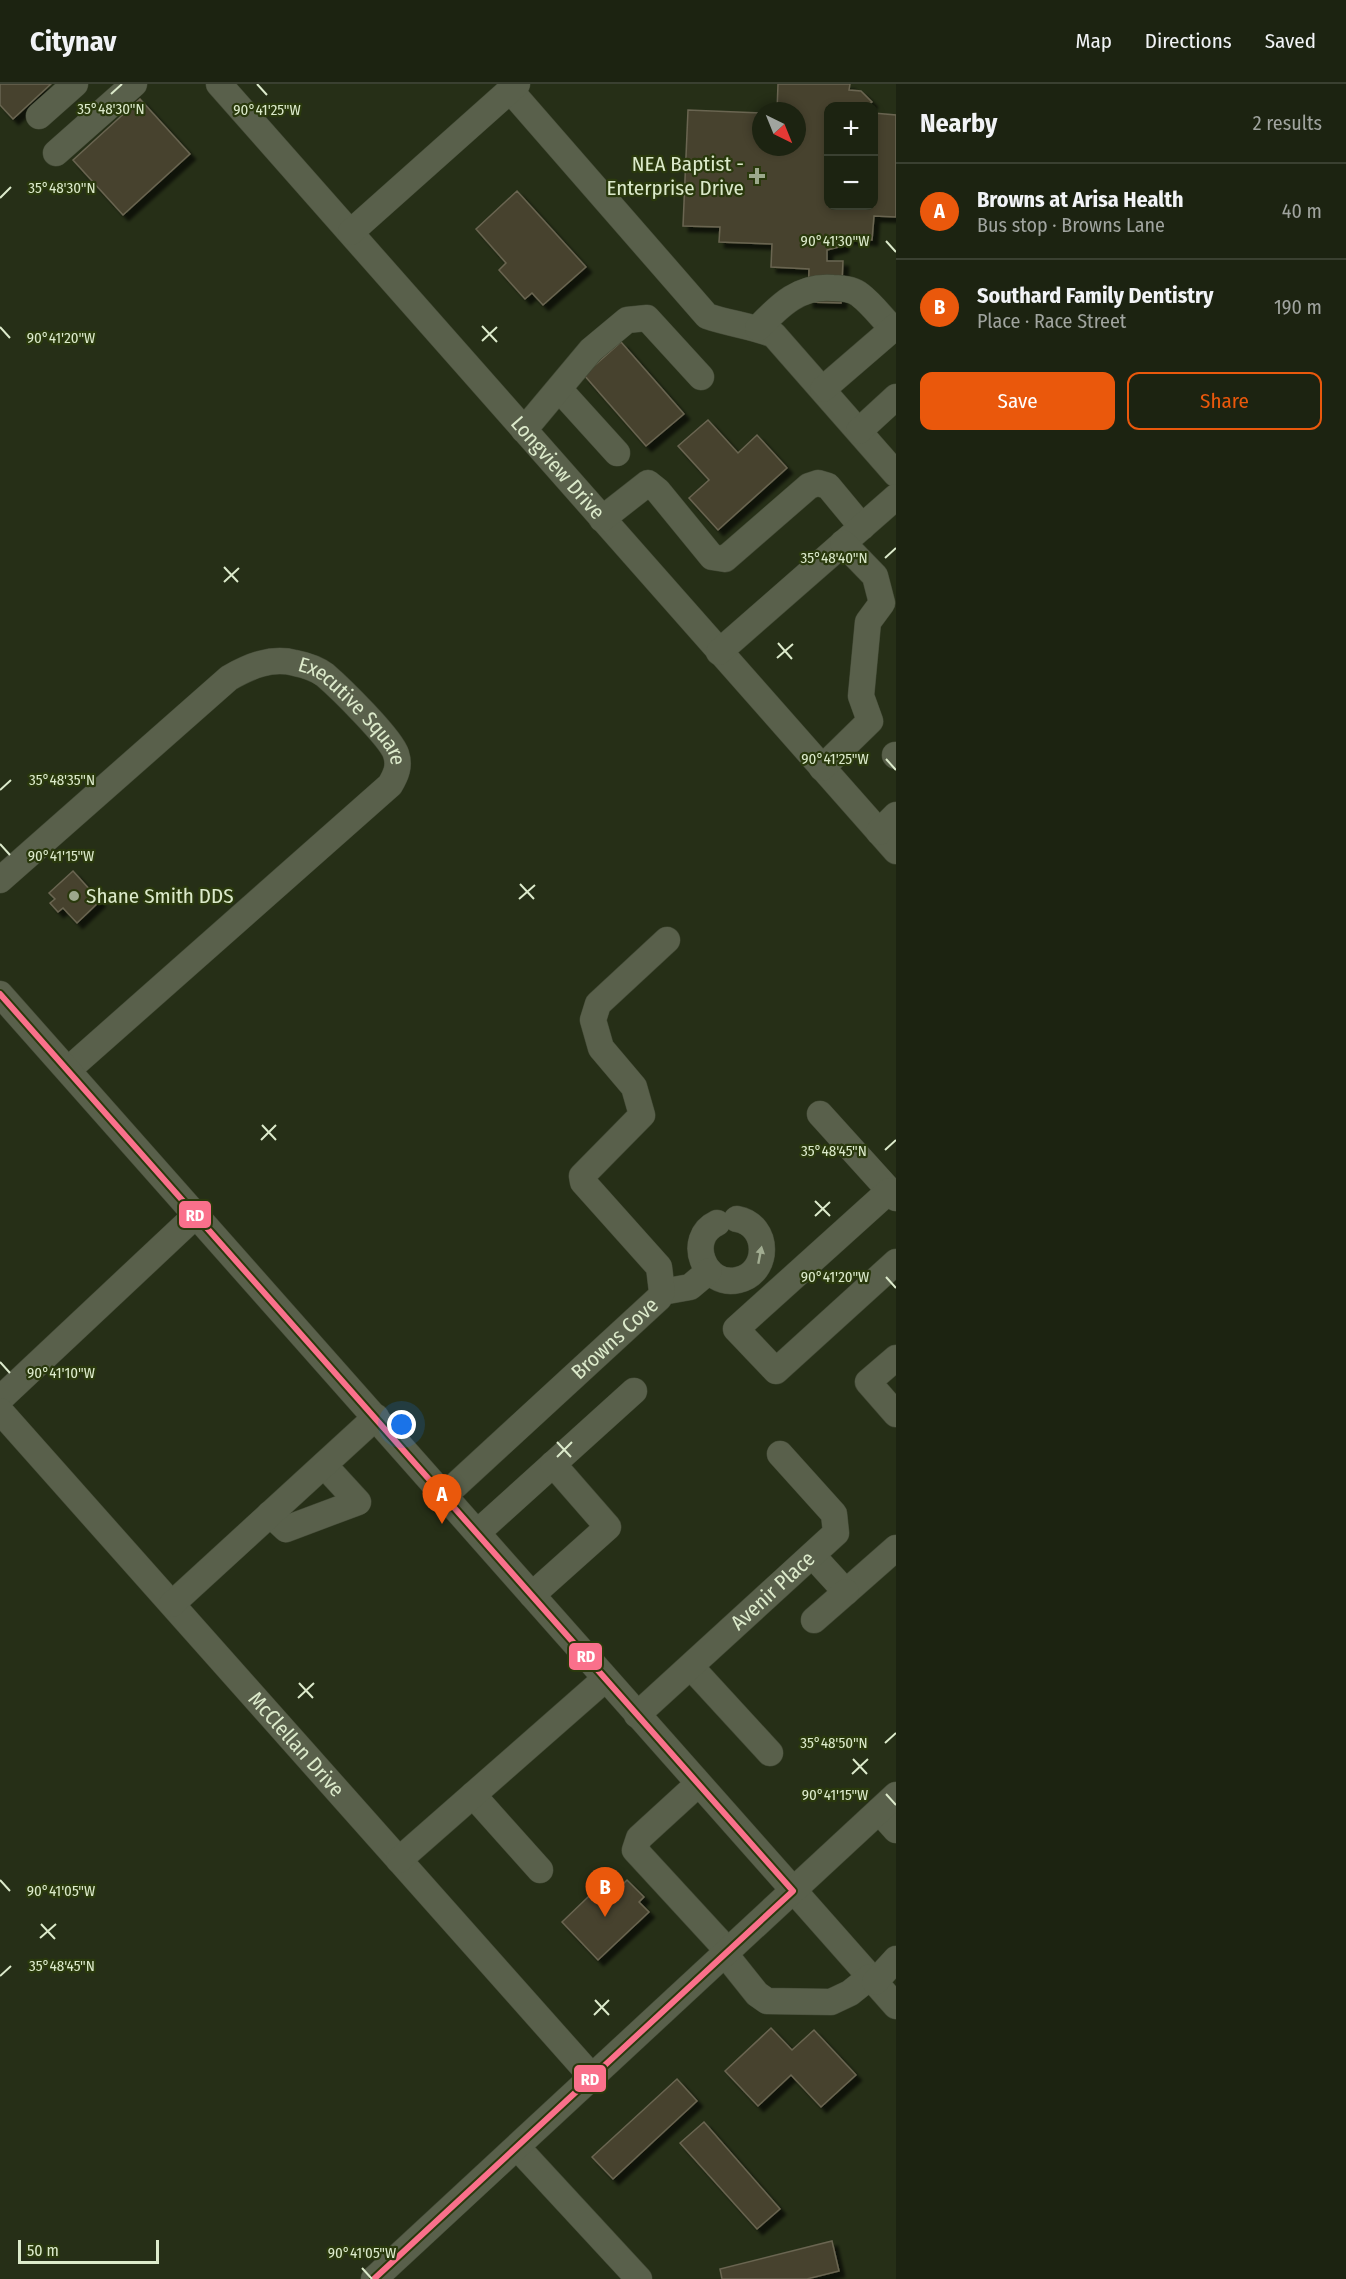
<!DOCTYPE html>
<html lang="en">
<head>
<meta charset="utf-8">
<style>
  body { margin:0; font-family:"Fira Sans Condensed",sans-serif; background:#252b1a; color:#f1f3f6 }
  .controls { position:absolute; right:18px; top:18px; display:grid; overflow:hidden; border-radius:12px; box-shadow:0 3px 9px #0003 }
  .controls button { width:54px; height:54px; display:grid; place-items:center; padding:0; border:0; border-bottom:2px solid #3a4031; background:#1c2311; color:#f1f3f6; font:30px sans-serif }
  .compass { position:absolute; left:752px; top:18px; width:54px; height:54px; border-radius:50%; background:#1c2311; box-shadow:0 3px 9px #0003; rotate:137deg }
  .scale { position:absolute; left:18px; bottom:15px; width:141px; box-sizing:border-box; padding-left:6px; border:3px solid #dceacb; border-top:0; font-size:16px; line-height:21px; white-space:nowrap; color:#dceacb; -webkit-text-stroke:4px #2a390d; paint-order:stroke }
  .you { position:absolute; left:402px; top:1341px; width:21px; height:21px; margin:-15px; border:4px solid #fff; border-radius:50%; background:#1a73e8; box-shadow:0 0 0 9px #1a73e833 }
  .badge { display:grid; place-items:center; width:39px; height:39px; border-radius:50%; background:#ea580c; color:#fff; font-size:20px; font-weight:700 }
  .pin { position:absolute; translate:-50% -50px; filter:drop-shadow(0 2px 3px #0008) }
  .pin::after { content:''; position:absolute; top:32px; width:21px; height:18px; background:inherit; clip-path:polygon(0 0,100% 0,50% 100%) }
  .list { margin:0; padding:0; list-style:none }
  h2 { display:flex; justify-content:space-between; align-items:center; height:78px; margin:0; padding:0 24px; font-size:26px }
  h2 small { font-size:20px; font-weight:400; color:#a0a49f }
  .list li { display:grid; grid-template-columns:39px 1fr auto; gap:18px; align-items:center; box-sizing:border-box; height:96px; padding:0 24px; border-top:2px solid #3a4031 }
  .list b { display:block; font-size:22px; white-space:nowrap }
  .list p { margin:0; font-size:20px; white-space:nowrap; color:#a0a49f }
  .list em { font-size:20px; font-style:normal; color:#a0a49f }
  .actions { display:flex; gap:12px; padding:18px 24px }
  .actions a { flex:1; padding:14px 0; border:2px solid #ea580c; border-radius:12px; text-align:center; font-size:21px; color:#ea580c }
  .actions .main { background:#ea580c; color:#fff }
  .map { position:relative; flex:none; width:896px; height:2195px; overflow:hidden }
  header { display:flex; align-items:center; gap:36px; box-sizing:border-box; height:84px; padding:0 30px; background:#1c2311; border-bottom:2px solid #3a4031 }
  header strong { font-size:28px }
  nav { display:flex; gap:33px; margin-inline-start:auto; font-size:21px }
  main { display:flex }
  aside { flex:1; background:#1c2311 }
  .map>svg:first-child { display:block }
  .building { fill:#47432e; stroke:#6a6551; stroke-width:1.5; filter:url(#shadow) }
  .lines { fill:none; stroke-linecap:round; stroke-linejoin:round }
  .minor-casing { stroke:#424935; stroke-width:27 }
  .minor { stroke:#59604b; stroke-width:26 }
  .bus-1-casing { stroke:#2a390d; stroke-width:10 }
  .bus-1 { stroke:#fa708b; stroke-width:6 }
  .oneway { fill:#a1ac91 }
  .ticks { fill:none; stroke:#dceacb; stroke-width:2 }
  .poi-dot { fill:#9ca98c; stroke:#2a390d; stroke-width:2 }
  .labels { text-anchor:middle; stroke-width:4.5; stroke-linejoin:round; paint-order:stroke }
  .poi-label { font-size:21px; fill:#dceacb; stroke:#2a390d; text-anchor:end }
  .street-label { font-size:21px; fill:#dceacb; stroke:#2a390d }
  .ticks-label { font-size:15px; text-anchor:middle; fill:#dceacb; stroke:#2a390d; stroke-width:4.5; stroke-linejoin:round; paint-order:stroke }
  .line-badge { stroke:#2a390d; stroke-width:2 }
  .badge-label { font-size:16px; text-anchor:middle; font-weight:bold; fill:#fff }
</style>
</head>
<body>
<header>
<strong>Citynav</strong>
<nav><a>Map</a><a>Directions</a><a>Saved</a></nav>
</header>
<main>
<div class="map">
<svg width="896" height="2195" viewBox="0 0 896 2195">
  <defs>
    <filter id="shadow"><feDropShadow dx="5.5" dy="5.5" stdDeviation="1.5" flood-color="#0009"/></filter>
  </defs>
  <rect width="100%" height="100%" fill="#262f17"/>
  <!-- building -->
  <path class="building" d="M 0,0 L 51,0 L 13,35 L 0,21 Z
    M 778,0 L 850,0 L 849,6 L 861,7 L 872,18 L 867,22 L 828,22 L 828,122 L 874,122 L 874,29 L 896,31 L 896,133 L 874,132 L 872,156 L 844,154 L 843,162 L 827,166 L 827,177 L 843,177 L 841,219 L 808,218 L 809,185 L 771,183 L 772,160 L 719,158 L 720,143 L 683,142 L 688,26 L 761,29 L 761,63 L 797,63 L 797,27 L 777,27 Z
    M 140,15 L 190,70 L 123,131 L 73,76 Z
    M 517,107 L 586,183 L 543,221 L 532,209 L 525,215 L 499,186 L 506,179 L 476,145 Z
    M 621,258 L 684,330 L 646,362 L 584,291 Z
    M 708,336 L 738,369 L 757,351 L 787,384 L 718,446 L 689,414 L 709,396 L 678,362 Z
    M 73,787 L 100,817 L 77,839 L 63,824 L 58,828 L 50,819 L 55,815 L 49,809 Z
    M 612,1790 L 623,1800 L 627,1796 L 644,1813 L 639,1818 L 649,1828 L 598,1876 L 562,1838 Z
    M 771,1944 L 792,1966 L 814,1946 L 856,1991 L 821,2023 L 791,1991 L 758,2022 L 725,1987 Z
    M 677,1995 L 697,2017 L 613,2095 L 592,2073 Z
    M 704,2038 L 780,2125 L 757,2145 L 680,2059 Z
    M 832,2157 L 839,2187 L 807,2195 L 722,2195 L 720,2185 Z"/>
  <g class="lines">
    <defs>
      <g id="minor">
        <path id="s1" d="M 219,0 L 896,767"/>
        <path d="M 510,6 L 707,232 C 730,240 753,242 774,251 L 896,390"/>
        <path d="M 39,32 L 75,0"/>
        <path d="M 56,69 L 134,0"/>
        <path d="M 351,148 L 517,0"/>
        <path d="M 758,244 C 780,221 800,201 833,204 C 842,204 853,205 860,211 C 872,220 882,234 893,245"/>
        <path d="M 559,305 L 617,369"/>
        <path d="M 823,305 L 896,242"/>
        <path d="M 524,346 L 591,266 L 627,236 L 647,234 L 701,293"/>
        <path d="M 859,347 L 896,313"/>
        <path d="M 602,435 L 648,399 L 658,407 L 712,473 L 725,475 L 809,402 L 818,399 L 828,402 L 862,443"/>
        <path d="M 719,568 L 896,413"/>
        <path d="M 895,671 L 896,672"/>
        <path d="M 822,684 L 870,637 L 861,612 L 868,538 L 882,519 L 875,492 L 843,459"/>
        <path d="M 879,748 L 896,731"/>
        <path id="s2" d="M 0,796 L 229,594 C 250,582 271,573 295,579 C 305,581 317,585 325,591 C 340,604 391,654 396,670 C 400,682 396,691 390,701 L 69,985"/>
        <path d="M 0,910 L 896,1922"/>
        <path d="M 820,1030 L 896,1114"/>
        <path d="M 889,1107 L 736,1245 L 776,1287 L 896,1178"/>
        <path d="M 717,1139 C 685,1154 704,1204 738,1196 C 770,1189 770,1141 737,1135"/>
        <path d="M 662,1208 L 690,1203 L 709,1187"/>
        <path d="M 896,1274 L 868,1298 L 896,1330"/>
        <path d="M 0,1315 L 197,1130"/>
        <path id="s3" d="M 0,1327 L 592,1993"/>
        <path id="s4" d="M 445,1411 L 659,1214 L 662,1208 L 659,1183 L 583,1098 L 582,1092 L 642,1031 L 634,1003 L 601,964 L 593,936 L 598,920 L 667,856"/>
        <path d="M 270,1430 L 286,1445 L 358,1418 L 324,1381"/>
        <path d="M 478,1448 L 634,1307"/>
        <path d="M 813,1472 L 846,1508 L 896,1464"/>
        <path d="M 532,1511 L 608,1443 L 553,1380"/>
        <path d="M 172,1520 L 376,1333"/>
        <path d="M 814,1536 L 846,1508"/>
        <path d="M 691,1583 L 770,1669"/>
        <path id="s5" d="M 637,1631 L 836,1449 L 834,1430 L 780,1370"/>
        <path d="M 698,1700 L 639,1754 L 635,1766 L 728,1867"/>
        <path d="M 473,1711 L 540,1786"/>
        <path d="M 879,1727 L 896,1746"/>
        <path d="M 399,1776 L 605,1595"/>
        <path d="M 725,1870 L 757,1910 L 767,1917 L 831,1918 L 850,1909 L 870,1893"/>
        <path d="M 875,1898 L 896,1875"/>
        <path d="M 517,2063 L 639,2195"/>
        <path d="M 374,2195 L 896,1711"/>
      </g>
    </defs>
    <!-- minor casing -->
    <use href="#minor" class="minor-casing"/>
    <!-- minor -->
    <use href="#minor" class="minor"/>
    <defs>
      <path id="bus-1" d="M 0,910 L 793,1807 L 374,2195"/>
    </defs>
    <!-- bus-1 casing -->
    <use href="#bus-1" class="bus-1-casing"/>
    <!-- bus-1 -->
    <use href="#bus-1" class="bus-1"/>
  </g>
  <!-- one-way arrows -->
  <defs><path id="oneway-solid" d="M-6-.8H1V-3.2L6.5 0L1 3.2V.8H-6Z" transform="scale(1.5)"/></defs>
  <use class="oneway" href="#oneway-solid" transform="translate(760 1171) rotate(-79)"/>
  <!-- ticks -->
  <path class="ticks" d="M 257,0 L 267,11M 111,10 L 122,0M 0,114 L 11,103M 886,157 L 896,168M 482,242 L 497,258M 0,243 L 10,254M 482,257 L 497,243M 885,474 L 896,464M 224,483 L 238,498M 224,498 L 239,484M 778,559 L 792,575M 777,574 L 793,560M 886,675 L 896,686M 0,706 L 11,696M 0,760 L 10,771M 520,800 L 534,815M 519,815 L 535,801M 262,1041 L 276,1056M 261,1056 L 276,1041M 885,1066 L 896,1056M 815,1117 L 830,1132M 815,1132 L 830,1118M 886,1193 L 896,1204M 0,1278 L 10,1289M 557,1358 L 571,1373M 557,1373 L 572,1358M 299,1599 L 313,1614M 298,1614 L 314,1599M 885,1659 L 896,1649M 853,1675 L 867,1690M 852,1690 L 868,1675M 886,1710 L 896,1721M 0,1796 L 10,1807M 41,1840 L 55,1855M 40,1854 L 56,1840M 0,1892 L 11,1882M 595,1916 L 609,1931M 594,1931 L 609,1916M 362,2184 L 372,2195"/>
  <!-- markers -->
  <g class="poi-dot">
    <path d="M754 83h6v6h6v6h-6v6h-6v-6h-6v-6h6z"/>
    <circle cx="74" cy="812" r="6"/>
  </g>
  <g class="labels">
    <!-- poi labels -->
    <g class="poi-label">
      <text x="744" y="87">NEA Baptist -<tspan x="744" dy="24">Enterprise Drive</tspan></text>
      <text x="86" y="819" text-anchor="start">Shane Smith DDS</text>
    </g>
    <!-- street labels -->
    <g class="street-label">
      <text dy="7" stroke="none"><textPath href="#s1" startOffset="512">Longview Drive</textPath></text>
      <text dy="7" stroke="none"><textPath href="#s2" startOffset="452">Executive Square</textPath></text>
      <text dy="7" stroke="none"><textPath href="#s4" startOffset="231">Browns Cove</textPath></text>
      <text dy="7" stroke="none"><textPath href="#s5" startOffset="184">Avenir Place</textPath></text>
      <text dy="7" stroke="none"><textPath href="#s3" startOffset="446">McClellan Drive</textPath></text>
    </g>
  </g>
  <g class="ticks-label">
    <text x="111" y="30">35°48'30"N</text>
    <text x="267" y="31">90°41'25"W</text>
    <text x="62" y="109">35°48'30"N</text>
    <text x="835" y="162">90°41'30"W</text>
    <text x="61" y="259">90°41'20"W</text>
    <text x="834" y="479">35°48'40"N</text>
    <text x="835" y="680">90°41'25"W</text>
    <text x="62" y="701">35°48'35"N</text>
    <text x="61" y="777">90°41'15"W</text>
    <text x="834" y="1072">35°48'45"N</text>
    <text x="835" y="1198">90°41'20"W</text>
    <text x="61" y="1294">90°41'10"W</text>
    <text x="834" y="1664">35°48'50"N</text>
    <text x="835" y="1716">90°41'15"W</text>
    <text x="61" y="1812">90°41'05"W</text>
    <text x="62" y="1887">35°48'45"N</text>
    <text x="362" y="2174">90°41'05"W</text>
  </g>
  <g class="line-badge">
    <rect x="178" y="1116" width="34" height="29" rx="6" fill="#fa708b"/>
    <rect x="568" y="1558" width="35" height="29" rx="6" fill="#fa708b"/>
    <rect x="573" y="1980" width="34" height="29" rx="6" fill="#fa708b"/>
  </g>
  <g class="badge-label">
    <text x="195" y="1137">RD</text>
    <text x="586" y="1578">RD</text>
    <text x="590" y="2001">RD</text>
  </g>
</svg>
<div class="controls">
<button>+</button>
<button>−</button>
</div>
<svg class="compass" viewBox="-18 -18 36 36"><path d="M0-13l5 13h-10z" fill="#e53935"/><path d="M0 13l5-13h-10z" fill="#a0a49f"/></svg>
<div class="scale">50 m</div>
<div class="you"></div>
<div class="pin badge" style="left:442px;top:1440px">A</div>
<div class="pin badge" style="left:605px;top:1833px">B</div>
</div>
<aside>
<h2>Nearby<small>2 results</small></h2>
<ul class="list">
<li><span class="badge">A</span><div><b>Browns at Arisa Health</b><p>Bus stop · Browns Lane</p></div><em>40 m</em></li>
<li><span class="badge">B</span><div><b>Southard Family Dentistry</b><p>Place · Race Street</p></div><em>190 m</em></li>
</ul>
<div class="actions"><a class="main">Save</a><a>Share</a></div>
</aside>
</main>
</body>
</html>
